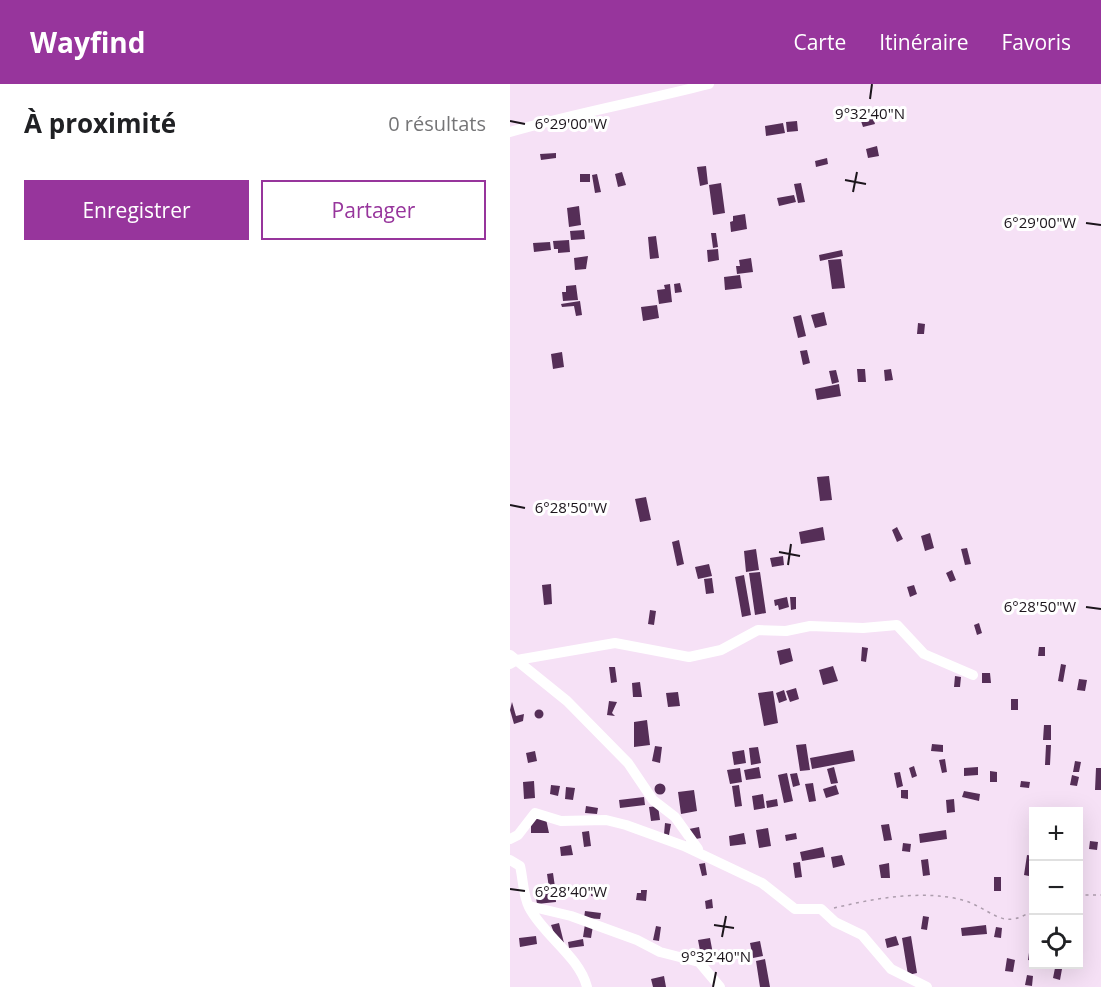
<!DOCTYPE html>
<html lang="fr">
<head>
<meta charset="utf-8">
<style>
  body { margin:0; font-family:"Open Sans",sans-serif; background:#f6f6f6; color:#202124 }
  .controls { position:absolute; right:18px; bottom:18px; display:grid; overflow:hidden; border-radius:0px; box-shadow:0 6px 24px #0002 }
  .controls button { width:54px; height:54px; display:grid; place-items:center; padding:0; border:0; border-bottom:2px solid #e0e0e0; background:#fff; color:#202124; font:30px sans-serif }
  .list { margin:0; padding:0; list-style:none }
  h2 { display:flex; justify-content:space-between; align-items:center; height:78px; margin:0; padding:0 24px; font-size:26px }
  h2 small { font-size:20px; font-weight:400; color:#757577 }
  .actions { display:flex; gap:12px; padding:18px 24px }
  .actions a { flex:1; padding:14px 0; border:2px solid #97359c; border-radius:0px; text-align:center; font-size:21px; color:#97359c }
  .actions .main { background:#97359c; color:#fff }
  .icon { flex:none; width:33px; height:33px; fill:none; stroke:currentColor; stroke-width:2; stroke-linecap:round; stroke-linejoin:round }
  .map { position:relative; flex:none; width:591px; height:903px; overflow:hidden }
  header { display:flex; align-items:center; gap:36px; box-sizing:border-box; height:84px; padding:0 30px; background:#97359c; color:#fff }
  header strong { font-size:28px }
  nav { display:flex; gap:33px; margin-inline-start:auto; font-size:21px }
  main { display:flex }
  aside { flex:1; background:#fff }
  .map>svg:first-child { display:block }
  .building { fill:#552e57 }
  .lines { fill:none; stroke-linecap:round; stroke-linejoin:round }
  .path { stroke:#ad9dad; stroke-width:1.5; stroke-dasharray:3 4.5; stroke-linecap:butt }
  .street { stroke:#fff; stroke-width:10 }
  .ticks { fill:none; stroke:#1c151c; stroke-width:2 }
  .ticks-label { font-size:15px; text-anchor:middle; fill:#1c151c; stroke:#fff; stroke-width:6; stroke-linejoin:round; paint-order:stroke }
</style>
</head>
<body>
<header>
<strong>Wayfind</strong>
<nav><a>Carte</a><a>Itinéraire</a><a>Favoris</a></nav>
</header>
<main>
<aside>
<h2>À proximité<small>0 résultats</small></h2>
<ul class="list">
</ul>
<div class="actions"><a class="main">Enregistrer</a><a>Partager</a></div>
</aside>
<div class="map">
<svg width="591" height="903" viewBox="0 0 591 903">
  <rect width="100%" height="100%" fill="#f6e1f6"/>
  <!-- building -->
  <path class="building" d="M 362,30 L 365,40 L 353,43 L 350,34 Z
    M 287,37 L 288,47 L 277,48 L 276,38 Z
    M 273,39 L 275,49 L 256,52 L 255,42 Z
    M 367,62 L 369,72 L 358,74 L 356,65 Z
    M 46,69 L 46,74 L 31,76 L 30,70 Z
    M 317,74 L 318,80 L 306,83 L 305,77 Z
    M 196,82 L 198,100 L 190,102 L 187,83 Z
    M 112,88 L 116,101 L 108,103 L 105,90 Z
    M 70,90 L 80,90 L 80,98 L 70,98 Z
    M 87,90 L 91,108 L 85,109 L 82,91 Z
    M 211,99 L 215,129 L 203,131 L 199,101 Z
    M 291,99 L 295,118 L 288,119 L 284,100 Z
    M 284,111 L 286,118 L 269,122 L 267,114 Z
    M 69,122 L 71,141 L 59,143 L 57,124 Z
    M 235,130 L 237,145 L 221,148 L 220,138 L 223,137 L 223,132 Z
    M 74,146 L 75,155 L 61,156 L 60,147 Z
    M 201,149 L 206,149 L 208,163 L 203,164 Z
    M 146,152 L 149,174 L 140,175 L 138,153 Z
    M 59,156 L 60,168 L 48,169 L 48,165 L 44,165 L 43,157 Z
    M 40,158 L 41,166 L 24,168 L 23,159 Z
    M 208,165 L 209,176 L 198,178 L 197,166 Z
    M 332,166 L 333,172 L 310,177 L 309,171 Z
    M 78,172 L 76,185 L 65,186 L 64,174 Z
    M 241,174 L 243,188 L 227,190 L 226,182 L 230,182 L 229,176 Z
    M 331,175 L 335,204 L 322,205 L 318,176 Z
    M 230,191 L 232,204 L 215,206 L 214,193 Z
    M 170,199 L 172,208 L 165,209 L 164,200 Z
    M 160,200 L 162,218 L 149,220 L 147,206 L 155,205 L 154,201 Z
    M 66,201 L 68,216 L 53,217 L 52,208 L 56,208 L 56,202 Z
    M 70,217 L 72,231 L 66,232 L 64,222 L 52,223 L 51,220 Z
    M 147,221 L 149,234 L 133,237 L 131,223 Z
    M 314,228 L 317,241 L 305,244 L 301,231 Z
    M 291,231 L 296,252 L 288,254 L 283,233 Z
    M 408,239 L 415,240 L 414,250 L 407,250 Z
    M 297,266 L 300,279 L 293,281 L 290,267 Z
    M 52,268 L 54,283 L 43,285 L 41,270 Z
    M 347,285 L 355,285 L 356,298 L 348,298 Z
    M 381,285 L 383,296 L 375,297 L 374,286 Z
    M 326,286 L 329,298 L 322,300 L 319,287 Z
    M 329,300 L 331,312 L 307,316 L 305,305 Z
    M 319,392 L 322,416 L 310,417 L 307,393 Z
    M 136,413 L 141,436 L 130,438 L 125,415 Z
    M 313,443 L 315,456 L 291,460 L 289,448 Z
    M 387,443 L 393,455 L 387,458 L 382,446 Z
    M 420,449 L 424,464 L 415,467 L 411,452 Z
    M 169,456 L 174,480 L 167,482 L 162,458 Z
    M 457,464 L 461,480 L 455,481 L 451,465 Z
    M 246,465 L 249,486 L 236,488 L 234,467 Z
    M 273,472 L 274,481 L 262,483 L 260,474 Z
    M 199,480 L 202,492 L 188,495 L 185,483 Z
    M 442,486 L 446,496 L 440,498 L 436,489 Z
    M 250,488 L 256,529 L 245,531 L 239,489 Z
    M 234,491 L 241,531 L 232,533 L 225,493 Z
    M 202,494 L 204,509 L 196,510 L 194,495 Z
    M 41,500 L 42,520 L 34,521 L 32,501 Z
    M 404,501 L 407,510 L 400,513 L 397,503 Z
    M 277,513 L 279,523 L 269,526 L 268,521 L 265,522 L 264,516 Z
    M 280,513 L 286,513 L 286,525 L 281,526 Z
    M 140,526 L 146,527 L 144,541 L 138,540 Z
    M 469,539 L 472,549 L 467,551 L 464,541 Z
    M 352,563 L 358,564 L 356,578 L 351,577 Z
    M 529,563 L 535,563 L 535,572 L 528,572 Z
    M 280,564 L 283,577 L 270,581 L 267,567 Z
    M 551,580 L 556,581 L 553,598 L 548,597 Z
    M 323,582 L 328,597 L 313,601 L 309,586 Z
    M 99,583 L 105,583 L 107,598 L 101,599 Z
    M 472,589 L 480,589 L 481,599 L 472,599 Z
    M 445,592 L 451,593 L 450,603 L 444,603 Z
    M 569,595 L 577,596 L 575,607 L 567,606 Z
    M 130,598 L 132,613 L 123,613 L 122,599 Z
    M 286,604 L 289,615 L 280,618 L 276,607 Z
    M 274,606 L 277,616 L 269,619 L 266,609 Z
    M 263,607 L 268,639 L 254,642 L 248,609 Z
    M 168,608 L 170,622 L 158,623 L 156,609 Z
    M 501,615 L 508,615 L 508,626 L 501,626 Z
    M 99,617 L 107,618 L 102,629 L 105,632 L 97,631 Z
    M 2,618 L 6,632 L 14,630 L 13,637 L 4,640 L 0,626 Z
    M24.5 630a4.5 4.5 0 1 1 9 0a4.5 4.5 0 1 1-9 0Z
    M 137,636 L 140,661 L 124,663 L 124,638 Z
    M 534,641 L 541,641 L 541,656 L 533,656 Z
    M 296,660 L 300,686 L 290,687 L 286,661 Z
    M 422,660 L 433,661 L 433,668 L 421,667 Z
    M 536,661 L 541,661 L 540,681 L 535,681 Z
    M 145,662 L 152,663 L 150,679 L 142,677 Z
    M 248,663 L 251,679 L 241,681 L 239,664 Z
    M 234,666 L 236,679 L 224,681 L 222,668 Z
    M 343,666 L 345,677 L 302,685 L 300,674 Z
    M 25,667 L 27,677 L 18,679 L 16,669 Z
    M 435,675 L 437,688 L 432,689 L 429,676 Z
    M 565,677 L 571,678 L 569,688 L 563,688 Z
    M 404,682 L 407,692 L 402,694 L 399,684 Z
    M 249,683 L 251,694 L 236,696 L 234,686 Z
    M 324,683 L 328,699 L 321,700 L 317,685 Z
    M 468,683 L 468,691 L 454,692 L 454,684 Z
    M 230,684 L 232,698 L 220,700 L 217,686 Z
    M 586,684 L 591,684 L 591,706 L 585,706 Z
    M 480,687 L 487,688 L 487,698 L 480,698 Z
    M 390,688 L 393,702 L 387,704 L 384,689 Z
    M 277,689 L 283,717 L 274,719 L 268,691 Z
    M 287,689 L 290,701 L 283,703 L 280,690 Z
    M 562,691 L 569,693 L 567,702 L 560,701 Z
    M 24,697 L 25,714 L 14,715 L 13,698 Z
    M 511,697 L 520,698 L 519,704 L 510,703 Z
    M 303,699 L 306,717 L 299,718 L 295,700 Z
    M144.5 705a5.5 5.5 0 1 1 11 0a5.5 5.5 0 1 1-11 0Z
    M 41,701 L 50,702 L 48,712 L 40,710 Z
    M 229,701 L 232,722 L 225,723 L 222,702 Z
    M 326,701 L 329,710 L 316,714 L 313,705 Z
    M 56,703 L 65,704 L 63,716 L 55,715 Z
    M 184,706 L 187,727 L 171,730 L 168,708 Z
    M 391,706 L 398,706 L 398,715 L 391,714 Z
    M 454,707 L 470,710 L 469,717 L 452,713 Z
    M 253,710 L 255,724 L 244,726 L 242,712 Z
    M 134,713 L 135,721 L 110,724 L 109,716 Z
    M 267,715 L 268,722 L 257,724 L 256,717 Z
    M 444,715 L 445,728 L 437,729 L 436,716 Z
    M 76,722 L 88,724 L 87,730 L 75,729 Z
    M 148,722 L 150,736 L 141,737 L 139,723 Z
    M 21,735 L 36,735 L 39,749 L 21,749 Z
    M 155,739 L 161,740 L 159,751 L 154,750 Z
    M 379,740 L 382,756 L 374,757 L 371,741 Z
    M 189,743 L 191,754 L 176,757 L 174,746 Z
    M 258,744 L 261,762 L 249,764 L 246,746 Z
    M 436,746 L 437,755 L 410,759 L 409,750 Z
    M 79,747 L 81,762 L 74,763 L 72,748 Z
    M 234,749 L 236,760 L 220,762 L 219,752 Z
    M 286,749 L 287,755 L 276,757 L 275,751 Z
    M 580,757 L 588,758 L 587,766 L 579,765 Z
    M 393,759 L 401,760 L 400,768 L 392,767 Z
    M 61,761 L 63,771 L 51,772 L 50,763 Z
    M 313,763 L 315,773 L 292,777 L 290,768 Z
    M 332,771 L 335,781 L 323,784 L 321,773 Z
    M 517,771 L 524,772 L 524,793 L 514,791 Z
    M 418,775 L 420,791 L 413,792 L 411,776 Z
    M 290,778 L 292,793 L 285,794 L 283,779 Z
    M 195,779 L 197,791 L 192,792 L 189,780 Z
    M 379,779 L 380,794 L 371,794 L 369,781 Z
    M 43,789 L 45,803 L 39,804 L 37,790 Z
    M 484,793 L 491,793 L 491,807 L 484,807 Z
    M 82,802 L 89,803 L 88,813 L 81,812 Z
    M 45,806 L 46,818 L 27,820 L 25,808 Z
    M 131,806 L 137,806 L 136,817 L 126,816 L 127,809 L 131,809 Z
    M 202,815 L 203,824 L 196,825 L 195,817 Z
    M 75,827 L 91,829 L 90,835 L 74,834 Z
    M 413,832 L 419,833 L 417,846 L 411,845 Z
    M 49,839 L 54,859 L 44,849 L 41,841 Z
    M 75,840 L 83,842 L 81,854 L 73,853 Z
    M 476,841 L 477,850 L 452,852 L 451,844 Z
    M 146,842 L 151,843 L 149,857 L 143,856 Z
    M 486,843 L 492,844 L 491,854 L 484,853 Z
    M 26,852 L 27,860 L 10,863 L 9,854 Z
    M 386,852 L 389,861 L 377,864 L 375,855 Z
    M 401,852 L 407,889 L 398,891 L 392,854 Z
    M 200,854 L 203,870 L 191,872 L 188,856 Z
    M 73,855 L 74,862 L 59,864 L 58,858 Z
    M 250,857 L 253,872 L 243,874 L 240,859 Z
    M 520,861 L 524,861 L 524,877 L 518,876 Z
    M 241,871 L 242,877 L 230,879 L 229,874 Z
    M 497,874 L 505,876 L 503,888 L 495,887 Z
    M 255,875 L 260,903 L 250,903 L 246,877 Z
    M 545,884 L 552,885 L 550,896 L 543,894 Z
    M 517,891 L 523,892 L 522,902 L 515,901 Z
    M 154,892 L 156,903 L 143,903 L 141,895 Z"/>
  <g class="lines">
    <!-- path -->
    <path class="path" d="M 568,811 L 591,811
      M 324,824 C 358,816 393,809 429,812 C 439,813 452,815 461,819 C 486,830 496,846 524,825"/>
    <!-- street -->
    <path class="street" d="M 0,48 C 66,29 133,17 199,0
      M 0,571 L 57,617 L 118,679 L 143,716 L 165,733 L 188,765
      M 0,580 L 7,576 L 105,559 L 179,573 L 211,566 L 248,546 L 276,547 L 300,542 L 353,544 L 387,541 L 414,570 L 463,591
      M 0,755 L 8,751 L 25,729 L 51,737 L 96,736 L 116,741 L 174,762 L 252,799 L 285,825 L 311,825 L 325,838 L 352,851 L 381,885 L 417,903
      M 0,776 L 10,782 C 13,794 13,812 19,823 C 34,852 69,872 77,903
      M 19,822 L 61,832 L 127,856 L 150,868 L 189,878 L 210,903"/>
  </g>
  <!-- ticks -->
  <path class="ticks" d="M 360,15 L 362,0M 0,37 L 15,40M 335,96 L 356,100M 343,108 L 347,88M 576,139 L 591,141M 0,421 L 15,424M 269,468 L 290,472M 278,481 L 281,460M 576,523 L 591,525M 0,805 L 15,807M 204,841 L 224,844M 212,853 L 216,832M 203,903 L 206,888"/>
  <g class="ticks-label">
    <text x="360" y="35">9°32'40"N</text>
    <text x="61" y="45">6°29'00"W</text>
    <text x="530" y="144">6°29'00"W</text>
    <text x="61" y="429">6°28'50"W</text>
    <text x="530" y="528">6°28'50"W</text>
    <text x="61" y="813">6°28'40"W</text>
    <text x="206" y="878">9°32'40"N</text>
  </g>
</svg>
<div class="controls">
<button>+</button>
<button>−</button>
<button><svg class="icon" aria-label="locate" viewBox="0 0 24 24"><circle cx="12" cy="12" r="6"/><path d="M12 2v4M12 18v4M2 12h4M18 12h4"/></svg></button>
</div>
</div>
</main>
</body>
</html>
